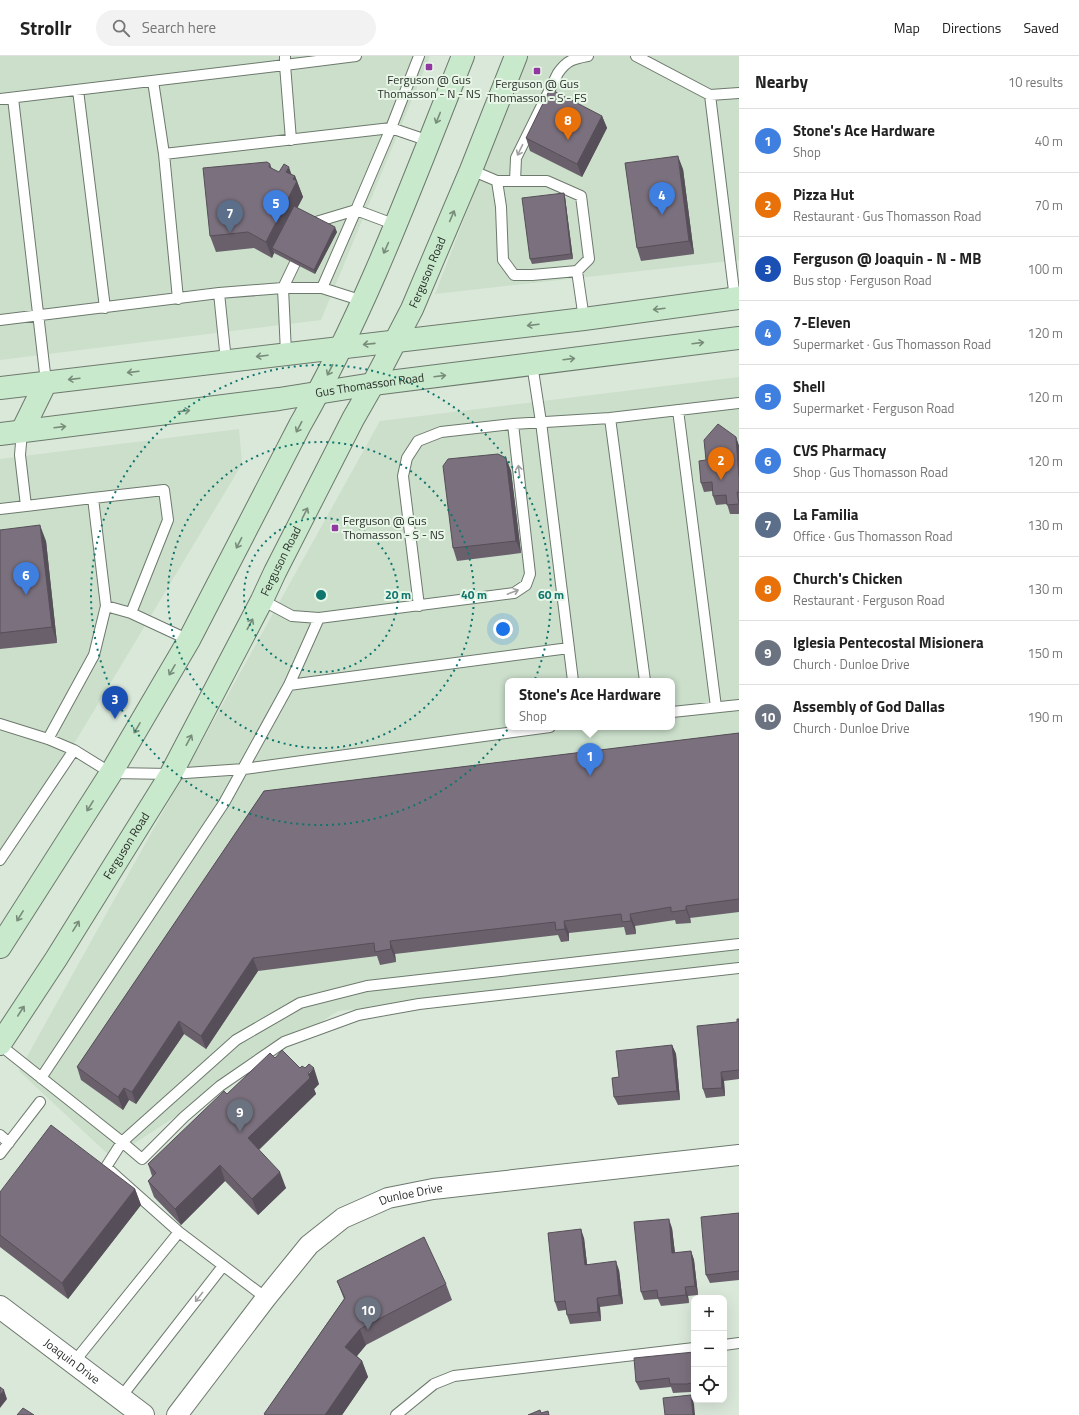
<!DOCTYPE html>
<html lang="en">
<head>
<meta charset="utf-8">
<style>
  body { margin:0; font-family:"Titillium Web",sans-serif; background:#f2f2f2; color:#222 }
  .controls { position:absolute; right:12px; bottom:12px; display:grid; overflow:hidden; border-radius:8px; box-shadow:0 4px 16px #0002 }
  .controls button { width:36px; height:36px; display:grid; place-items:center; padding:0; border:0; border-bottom:1px solid #e0e0e0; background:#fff; color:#222; font:20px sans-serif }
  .you { position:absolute; left:503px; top:573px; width:14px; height:14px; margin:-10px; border:3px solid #fff; border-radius:50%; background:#1a73e8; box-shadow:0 0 0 6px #1a73e833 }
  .badge { display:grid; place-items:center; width:26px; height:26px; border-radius:50%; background:#9237a1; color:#fff; font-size:13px; font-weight:700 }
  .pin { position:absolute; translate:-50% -33px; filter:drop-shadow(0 1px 2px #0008) }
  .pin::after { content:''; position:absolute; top:21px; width:14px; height:12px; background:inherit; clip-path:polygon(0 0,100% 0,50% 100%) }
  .popup { position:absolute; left:505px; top:622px; width:170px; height:52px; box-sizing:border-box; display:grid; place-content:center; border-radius:8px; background:#fff; filter:drop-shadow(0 1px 3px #0005); font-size:13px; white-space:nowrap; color:#767676 }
  .popup b { font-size:15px; color:#222 }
  .popup::after { content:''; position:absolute; left:50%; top:100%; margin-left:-8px; border:8px solid transparent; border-top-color:#fff }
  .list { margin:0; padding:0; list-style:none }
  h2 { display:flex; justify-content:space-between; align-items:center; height:52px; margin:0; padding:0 16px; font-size:17px }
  h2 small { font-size:13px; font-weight:400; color:#767676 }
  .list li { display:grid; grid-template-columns:26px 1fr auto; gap:12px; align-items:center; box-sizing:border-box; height:64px; padding:0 16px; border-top:1px solid #e0e0e0 }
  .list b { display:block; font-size:15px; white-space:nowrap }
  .list p { margin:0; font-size:13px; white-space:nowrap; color:#767676 }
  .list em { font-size:13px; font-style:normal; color:#767676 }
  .icon { flex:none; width:22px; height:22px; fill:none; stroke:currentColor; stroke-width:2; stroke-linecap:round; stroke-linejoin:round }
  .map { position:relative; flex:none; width:739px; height:1359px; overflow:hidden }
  header { display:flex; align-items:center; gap:24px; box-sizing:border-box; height:56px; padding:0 20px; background:#fff; border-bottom:1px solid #e0e0e0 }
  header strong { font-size:19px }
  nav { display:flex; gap:22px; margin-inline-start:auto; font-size:14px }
  .search { width:280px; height:36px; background:#f2f2f2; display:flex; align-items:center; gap:10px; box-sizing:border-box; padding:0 14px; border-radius:22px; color:#767676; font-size:15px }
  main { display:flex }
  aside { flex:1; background:#fff }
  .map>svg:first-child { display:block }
  .built { fill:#cbdfcb; fill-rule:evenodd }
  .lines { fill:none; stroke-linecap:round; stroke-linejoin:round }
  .service-casing { stroke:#6d796d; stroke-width:12 }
  .minor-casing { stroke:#6d796d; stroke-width:22 }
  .tertiary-casing { stroke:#6d796d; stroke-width:24 }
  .secondary-casing { stroke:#6d796d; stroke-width:24 }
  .service { stroke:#fff; stroke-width:10 }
  .minor { stroke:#fff; stroke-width:20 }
  .tertiary { stroke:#fff; stroke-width:22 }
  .secondary { stroke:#c8e9cb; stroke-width:22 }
  .wall { fill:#6a606c }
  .shaded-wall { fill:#564e58 }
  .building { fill:#7b707d; stroke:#564e58 }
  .oneway { stroke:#788c7a }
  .oneway2 { stroke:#9fa19f }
  .ring { fill:none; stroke:#0f766e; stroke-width:2; stroke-dasharray:2 4 }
  .poi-dot { fill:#9237a1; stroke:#e7f6e7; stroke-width:1.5 }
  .labels { text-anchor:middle; stroke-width:4; stroke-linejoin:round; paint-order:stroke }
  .poi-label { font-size:12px; fill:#292e29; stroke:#e7f6e7 }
  .street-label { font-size:12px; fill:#292e29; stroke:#e7f6e7 }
  .centre { fill:#0f766e; stroke:#e7f6e7; stroke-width:2 }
  .ring-label { font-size:12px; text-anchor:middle; font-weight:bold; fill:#0f766e; stroke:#e7f6e7; stroke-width:4; stroke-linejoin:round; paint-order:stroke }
</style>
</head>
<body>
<header>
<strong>Strollr</strong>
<div class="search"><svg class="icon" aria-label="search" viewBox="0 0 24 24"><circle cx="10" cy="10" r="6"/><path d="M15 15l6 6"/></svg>Search here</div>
<nav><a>Map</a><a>Directions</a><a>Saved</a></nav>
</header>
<main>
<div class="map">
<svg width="739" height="1359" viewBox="0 0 739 1359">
  <rect width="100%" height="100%" fill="#dae8da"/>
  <!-- built -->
  <path class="built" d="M 0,0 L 430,0 L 321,264 L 0,304 Z
    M 527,0 L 739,0 L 739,204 L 435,238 Z
    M 739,321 L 739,912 L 338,955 L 112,1102 L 19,1015 L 380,365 ZM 508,625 L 672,625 L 672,671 L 508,671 Z
    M 239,373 L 242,408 L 0,811 L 0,403 Z"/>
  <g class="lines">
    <defs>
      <path id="service" d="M 636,0 L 710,39 L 739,37
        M 153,25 L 164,98
        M 78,34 L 105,252
        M 710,39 L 735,243
        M 13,42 L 46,326
        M 0,43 L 285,9 L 285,0
        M 291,84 L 285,9 L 356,0
        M 471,114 L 497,125 L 501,151 L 503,204 L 514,219 L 532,219 L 577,215 L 584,263
        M 497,125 L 547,125 L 581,140 L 589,203 L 577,215
        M 515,125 L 516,102 L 558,17 C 567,4 573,3 588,0
        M 316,166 L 356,154
        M 396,169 L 356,154 L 391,72 L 429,85
        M 322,232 L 356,154
        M 219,237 L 283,232 L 322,232 L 363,245
        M 178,243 L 164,98 L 391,72 L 419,0
        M 0,264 L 219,237 L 226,305
        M 286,297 L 283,232 L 295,207
        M 532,308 L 541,366 L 573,625
        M 678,354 L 716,651
        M 610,362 L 645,625
        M 93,442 L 164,434 L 168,464 L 131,557
        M 26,450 L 93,442 L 106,550 L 131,557 L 189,584
        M 0,453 L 26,450 L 20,399 L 22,375
        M 262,544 L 292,560 L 319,562 L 289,629 L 569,592
        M 419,550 L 403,420 L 407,402 L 418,385 L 441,376 L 513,368 L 610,362 L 739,347
        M 319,562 L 514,537 L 526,529 L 530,518 L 513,368
        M 672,656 L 739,649
        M 0,668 L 48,683 L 74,694 L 111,717 L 171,718 L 244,713 L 550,671
        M 48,683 L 94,599 L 106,550
        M 0,804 L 74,694
        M 0,989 L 122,1086 L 236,984 L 300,947 L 367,930 L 739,888
        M 41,1022 L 224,747 L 289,629
        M 0,1079 L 9,1087
        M 0,1098 L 40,1046
        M 266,1242 L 179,1176 L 106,1111 L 122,1086 L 142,1103 L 184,1061 L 220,1030 L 284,986 L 358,959 L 419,948 L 739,912
        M 724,1289 L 739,1287
        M 74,1306 L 179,1176
        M 121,1341 L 223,1210
        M 396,1359 L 434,1328 L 454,1320 L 694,1292"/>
      <g id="minor">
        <path id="s1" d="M 177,1359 L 266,1242 L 309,1189 L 343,1162 L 388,1142 L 433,1133 L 739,1099"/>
      </g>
      <g id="tertiary">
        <path id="s2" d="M 0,1251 L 143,1359"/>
      </g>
      <g id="secondary">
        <path d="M 0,332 L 584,263 L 739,242"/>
        <path d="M 22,375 L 46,326"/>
        <path id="s3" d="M 0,378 L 279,343 L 373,328 L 739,282"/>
        <path d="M 0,891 L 111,717 L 189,584 L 300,369 C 367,252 413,125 463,0"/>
        <path id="s4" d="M 0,988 L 56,903 L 171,718 L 262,544 L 275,516 L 353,363 L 373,328 L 412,253 L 471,114 L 516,0"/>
      </g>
    </defs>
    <!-- service casing -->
    <use href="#service" class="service-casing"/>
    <!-- minor casing -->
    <use href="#minor" class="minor-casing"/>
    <!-- tertiary casing -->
    <use href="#tertiary" class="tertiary-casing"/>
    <!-- secondary casing -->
    <use href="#secondary" class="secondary-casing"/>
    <!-- service -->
    <use href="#service" class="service"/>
    <!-- minor -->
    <use href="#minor" class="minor"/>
    <!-- tertiary -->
    <use href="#tertiary" class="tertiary"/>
    <!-- secondary -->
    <use href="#secondary" class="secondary"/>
  </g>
  <!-- wall -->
  <path class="wall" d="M 602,60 L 607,72 L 582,121 L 530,95 L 526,82 Z
    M 272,113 L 279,116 L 292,119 L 295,120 L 303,141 L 297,152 L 337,176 L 315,218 L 274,197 L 272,202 L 254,192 L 216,196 L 210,180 Z
    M 683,113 L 694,198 L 641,205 L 637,192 Z
    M 565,141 L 573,203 L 532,208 L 530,203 Z
    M 736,381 L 739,390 L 739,458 L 730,458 L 727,448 L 716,449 L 713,440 L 713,435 L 704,436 L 701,427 L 706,404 Z
    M 506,402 L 511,415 L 521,497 L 457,505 L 453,492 Z
    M 0,474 L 46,485 L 57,587 L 0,593 Z
    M 739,677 L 739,856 L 690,862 L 691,867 L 676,868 L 675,864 L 635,870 L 636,878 L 626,879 L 624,871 L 569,877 L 569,885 L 561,886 L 558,879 L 395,898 L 396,906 L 380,909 L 377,900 L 258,915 L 206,993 L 184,978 L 136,1048 L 129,1044 L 123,1054 L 81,1024 L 77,1011 L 264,735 Z
    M 739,963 L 739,1023 L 724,1025 L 725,1040 L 706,1042 L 703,1033 Z
    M 672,989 L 676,998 L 680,1044 L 618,1049 L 614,1041 L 619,1021 Z
    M 300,1012 L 319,1028 L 314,1033 L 316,1038 L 259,1094 L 286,1132 L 258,1159 L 225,1125 L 181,1169 L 154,1141 L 148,1125 L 152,1120 L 148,1108 L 227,1038 Z
    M 135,1133 L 141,1149 L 68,1243 L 0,1191 L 0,1136 Z
    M 739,1157 L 739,1224 L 710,1227 L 706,1219 Z
    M 672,1172 L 675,1197 L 691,1195 L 694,1204 L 698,1239 L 688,1240 L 689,1247 L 661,1250 L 658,1243 L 644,1244 L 641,1236 Z
    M 584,1182 L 587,1208 L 619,1214 L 623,1248 L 600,1251 L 601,1265 L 570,1268 L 567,1259 L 566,1254 L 558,1255 L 555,1246 Z
    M 337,1225 L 446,1228 L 452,1244 L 366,1289 L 357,1300 L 362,1305 L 368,1321 L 342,1359 L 265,1359 L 264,1358 L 344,1243 Z
    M 694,1296 L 694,1336 L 690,1336 L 673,1337 L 671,1331 L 640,1334 L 636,1326 Z"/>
  <!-- shaded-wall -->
  <path class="shaded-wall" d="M 602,60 L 607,72 L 582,121 L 577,108 Z
    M 678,100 L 683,113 L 694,198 L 689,185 Z
    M 270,108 L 276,124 L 269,111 Z
    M 289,111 L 293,123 L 295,120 L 303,141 L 276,194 L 272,192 L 274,197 L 272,202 L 266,186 L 286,116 Z
    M 564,137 L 565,141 L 573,203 L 571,198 Z
    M 335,171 L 337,176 L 315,218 L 314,214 Z
    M 736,381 L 739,390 L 739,422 Z
    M 506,402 L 511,415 L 521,497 L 516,485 Z
    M 40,469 L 46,485 L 57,587 L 52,571 Z
    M 686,850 L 690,862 L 691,867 L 686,854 Z
    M 630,858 L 635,870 L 636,878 L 631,865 Z
    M 564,865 L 569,877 L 569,885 L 565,873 Z
    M 390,885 L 395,898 L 396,906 L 391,893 Z
    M 253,902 L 258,915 L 206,993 L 201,980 Z
    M 179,965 L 184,978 L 136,1048 L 132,1036 Z
    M 672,989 L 676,998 L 680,1044 L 677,1035 Z
    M 314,1012 L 319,1028 L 314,1033 L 316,1038 L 254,1098 L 248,1082 Z
    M 721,1016 L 724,1025 L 725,1040 L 722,1032 Z
    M 124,1032 L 129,1044 L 123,1054 L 118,1041 Z
    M 220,1109 L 225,1125 L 181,1169 L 175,1153 Z
    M 280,1116 L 286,1132 L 258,1159 L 252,1143 Z
    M 135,1133 L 141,1149 L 68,1243 L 62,1227 Z
    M 669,1163 L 672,1172 L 676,1206 L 672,1197 Z
    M 581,1173 L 584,1182 L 588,1217 L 585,1209 Z
    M 691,1195 L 694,1204 L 698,1239 L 695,1230 Z
    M 616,1205 L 619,1214 L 623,1248 L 619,1239 Z
    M 685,1231 L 688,1240 L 689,1247 L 686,1239 Z
    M 597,1242 L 600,1251 L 601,1265 L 598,1256 Z
    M 360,1273 L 366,1289 L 351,1307 L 345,1291 Z
    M 362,1305 L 368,1321 L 342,1359 L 325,1359 Z
    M 4,1334 L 7,1343 L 0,1352 L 0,1339 Z
    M 691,1339 L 694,1348 L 695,1359 L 693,1359 Z"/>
  <!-- building -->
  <path class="building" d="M 550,33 L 602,60 L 577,108 L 526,82 Z
    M 678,100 L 689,185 L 637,192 L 625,107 Z
    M 267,106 L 270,108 L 269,111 L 279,116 L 284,108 L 289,111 L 286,116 L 295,120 L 293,123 L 297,125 L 266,186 L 248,176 L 210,180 L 203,112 Z
    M 564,137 L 571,198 L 530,203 L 522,142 Z
    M 294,150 L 335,171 L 314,214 L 272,192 Z
    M 718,368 L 736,381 L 739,422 L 739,436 L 737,436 L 739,448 L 727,449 L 726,439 L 713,440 L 712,426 L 701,427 L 699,405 L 706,404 L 704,384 Z
    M 498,398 L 506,402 L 516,485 L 453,492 L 443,410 L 448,403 Z
    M 40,469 L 52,571 L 0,577 L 0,474 Z
    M 739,677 L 739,843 L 686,850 L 686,854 L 671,856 L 671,851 L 630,858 L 631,865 L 622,866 L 621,858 L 564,865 L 565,873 L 556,874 L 555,866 L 390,885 L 391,893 L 375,896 L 374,887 L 253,902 L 201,980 L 179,965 L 132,1036 L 124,1032 L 118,1041 L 77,1011 L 264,735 Z
    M 737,963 L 739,963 L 739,1014 L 721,1016 L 722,1032 L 703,1033 L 697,970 L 737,966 Z
    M 672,989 L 677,1035 L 614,1041 L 612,1022 L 619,1021 L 616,995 Z
    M 282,994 L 300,1012 L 302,1010 L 305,1012 L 309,1008 L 314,1012 L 308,1017 L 310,1022 L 248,1082 L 280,1116 L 252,1143 L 220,1109 L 175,1153 L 148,1125 L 156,1117 L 148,1108 L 224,1035 L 227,1038 L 270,997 L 275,1002 Z
    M 51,1069 L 135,1133 L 62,1227 L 0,1179 L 0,1136 Z
    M 739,1157 L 739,1215 L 706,1219 L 701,1161 Z
    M 669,1163 L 672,1197 L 691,1195 L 695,1230 L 685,1231 L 686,1239 L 658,1242 L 657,1234 L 641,1236 L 634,1166 Z
    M 581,1173 L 585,1209 L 616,1205 L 619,1239 L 597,1242 L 598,1256 L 567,1259 L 565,1245 L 555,1246 L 548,1177 Z
    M 424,1181 L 446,1228 L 360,1273 L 345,1291 L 362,1305 L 325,1359 L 266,1359 L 264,1358 L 345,1242 L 337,1225 Z
    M 694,1296 L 694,1326 L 687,1328 L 670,1328 L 669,1322 L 636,1326 L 634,1302 Z
    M 0,1331 L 4,1334 L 0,1339 Z
    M 691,1339 L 693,1359 L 665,1359 L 663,1342 Z
    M 23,1352 L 34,1359 L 17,1359 Z
    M 540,1354 L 541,1357 L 548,1355 L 549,1359 L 528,1359 Z"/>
  <!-- one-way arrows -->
  <defs><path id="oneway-shaft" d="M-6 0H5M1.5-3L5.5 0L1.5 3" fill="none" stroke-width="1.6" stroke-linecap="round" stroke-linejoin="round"/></defs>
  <g class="oneway">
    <use href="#oneway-shaft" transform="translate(438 62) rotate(112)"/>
    <use href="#oneway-shaft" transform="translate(452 160) rotate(-67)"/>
    <use href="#oneway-shaft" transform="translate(386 192) rotate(114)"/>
    <use href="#oneway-shaft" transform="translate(659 253) rotate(173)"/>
    <use href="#oneway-shaft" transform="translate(533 269) rotate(173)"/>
    <use href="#oneway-shaft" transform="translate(698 287) rotate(-7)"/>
    <use href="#oneway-shaft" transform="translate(369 288) rotate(174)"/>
    <use href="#oneway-shaft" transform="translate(262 300) rotate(173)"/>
    <use href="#oneway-shaft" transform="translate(569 303) rotate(-7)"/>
    <use href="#oneway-shaft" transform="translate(330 314) rotate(117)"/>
    <use href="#oneway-shaft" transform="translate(133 316) rotate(173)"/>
    <use href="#oneway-shaft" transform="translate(440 320) rotate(-7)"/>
    <use href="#oneway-shaft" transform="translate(74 323) rotate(173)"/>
    <use href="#oneway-shaft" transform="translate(184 355) rotate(-7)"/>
    <use href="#oneway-shaft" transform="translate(60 371) rotate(-7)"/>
    <use href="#oneway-shaft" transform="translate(299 371) rotate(118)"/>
    <use href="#oneway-shaft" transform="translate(305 457) rotate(-63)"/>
    <use href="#oneway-shaft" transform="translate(239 487) rotate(117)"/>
    <use href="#oneway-shaft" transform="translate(250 568) rotate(-62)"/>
    <use href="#oneway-shaft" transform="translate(172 614) rotate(120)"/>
    <use href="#oneway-shaft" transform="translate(137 672) rotate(120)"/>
    <use href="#oneway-shaft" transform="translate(189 684) rotate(-62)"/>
    <use href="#oneway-shaft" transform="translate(90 750) rotate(122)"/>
    <use href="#oneway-shaft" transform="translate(20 860) rotate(122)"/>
    <use href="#oneway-shaft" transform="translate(76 870) rotate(-58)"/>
    <use href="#oneway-shaft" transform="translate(21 955) rotate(-57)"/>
  </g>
  <g class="oneway2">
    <use href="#oneway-shaft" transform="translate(520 94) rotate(116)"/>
    <use href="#oneway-shaft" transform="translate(519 415) rotate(-97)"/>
    <use href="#oneway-shaft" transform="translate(513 536) rotate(-21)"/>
    <use href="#oneway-shaft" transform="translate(199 1241) rotate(128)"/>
  </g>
  <!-- distance rings -->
  <g class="ring">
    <circle cx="321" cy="539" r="77"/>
    <circle cx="321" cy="539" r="153"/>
    <circle cx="321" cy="539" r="230"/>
  </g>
  <!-- markers -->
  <g class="poi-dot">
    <rect x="425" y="7" width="8" height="8" rx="2"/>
    <rect x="533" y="11" width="8" height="8" rx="2"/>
    <rect x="331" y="468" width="8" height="8" rx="2"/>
  </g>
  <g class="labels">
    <!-- poi labels -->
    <g class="poi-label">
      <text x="429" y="28">Ferguson @ Gus<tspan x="429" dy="14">Thomasson - N - NS</tspan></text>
      <text x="537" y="32">Ferguson @ Gus<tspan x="537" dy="14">Thomasson - S - FS</tspan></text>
      <text x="343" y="469" text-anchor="start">Ferguson @ Gus<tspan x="343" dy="14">Thomasson - S - NS</tspan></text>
    </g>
    <!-- street labels -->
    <g class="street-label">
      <text dy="4" stroke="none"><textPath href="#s4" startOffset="883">Ferguson Road</textPath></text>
      <text dy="4" stroke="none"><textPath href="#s3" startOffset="373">Gus Thomasson Road</textPath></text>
      <text dy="4" stroke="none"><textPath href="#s4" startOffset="559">Ferguson Road</textPath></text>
      <text dy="4" stroke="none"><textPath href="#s4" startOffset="235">Ferguson Road</textPath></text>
      <text dy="4" stroke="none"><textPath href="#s1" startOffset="331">Dunloe Drive</textPath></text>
      <text dy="4" stroke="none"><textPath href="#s2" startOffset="90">Joaquin Drive</textPath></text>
    </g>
  </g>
  <circle cx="321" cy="539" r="6" class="centre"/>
  <g class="ring-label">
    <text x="398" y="543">20 m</text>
    <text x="474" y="543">40 m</text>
    <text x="551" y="543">60 m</text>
  </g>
</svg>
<div class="controls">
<button>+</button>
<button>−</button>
<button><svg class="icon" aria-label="locate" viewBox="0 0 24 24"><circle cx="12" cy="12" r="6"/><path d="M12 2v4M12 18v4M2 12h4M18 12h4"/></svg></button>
</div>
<div class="you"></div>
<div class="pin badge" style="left:590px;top:720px;background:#3f7fe0">1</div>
<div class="popup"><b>Stone's Ace Hardware</b>Shop</div>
<div class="pin badge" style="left:721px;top:424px;background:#e8710a">2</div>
<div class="pin badge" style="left:115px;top:663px;background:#1a4fb4">3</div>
<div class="pin badge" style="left:662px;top:159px;background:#3f7fe0">4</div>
<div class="pin badge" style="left:276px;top:167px;background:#3f7fe0">5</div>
<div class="pin badge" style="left:26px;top:539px;background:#3f7fe0">6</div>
<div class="pin badge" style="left:230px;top:177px;background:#5c6f8a">7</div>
<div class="pin badge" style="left:568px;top:84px;background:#e8710a">8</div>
<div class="pin badge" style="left:240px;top:1076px;background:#6b7280">9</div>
<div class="pin badge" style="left:368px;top:1274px;background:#6b7280">10</div>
</div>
<aside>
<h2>Nearby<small>10 results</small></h2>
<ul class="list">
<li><span class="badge" style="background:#3f7fe0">1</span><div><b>Stone's Ace Hardware</b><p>Shop</p></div><em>40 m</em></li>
<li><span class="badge" style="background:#e8710a">2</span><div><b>Pizza Hut</b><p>Restaurant · Gus Thomasson Road</p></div><em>70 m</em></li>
<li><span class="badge" style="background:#1a4fb4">3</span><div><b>Ferguson @ Joaquin - N - MB</b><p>Bus stop · Ferguson Road</p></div><em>100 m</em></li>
<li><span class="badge" style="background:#3f7fe0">4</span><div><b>7-Eleven</b><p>Supermarket · Gus Thomasson Road</p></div><em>120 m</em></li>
<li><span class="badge" style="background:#3f7fe0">5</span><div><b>Shell</b><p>Supermarket · Ferguson Road</p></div><em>120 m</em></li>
<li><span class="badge" style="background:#3f7fe0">6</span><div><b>CVS Pharmacy</b><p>Shop · Gus Thomasson Road</p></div><em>120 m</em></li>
<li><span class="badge" style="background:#5c6f8a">7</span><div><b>La Familia</b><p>Office · Gus Thomasson Road</p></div><em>130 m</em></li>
<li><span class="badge" style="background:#e8710a">8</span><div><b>Church's Chicken</b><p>Restaurant · Ferguson Road</p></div><em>130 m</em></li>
<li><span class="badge" style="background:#6b7280">9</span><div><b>Iglesia Pentecostal Misionera</b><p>Church · Dunloe Drive</p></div><em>150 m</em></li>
<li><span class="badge" style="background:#6b7280">10</span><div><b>Assembly of God Dallas</b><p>Church · Dunloe Drive</p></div><em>190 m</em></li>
</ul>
</aside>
</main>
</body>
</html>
